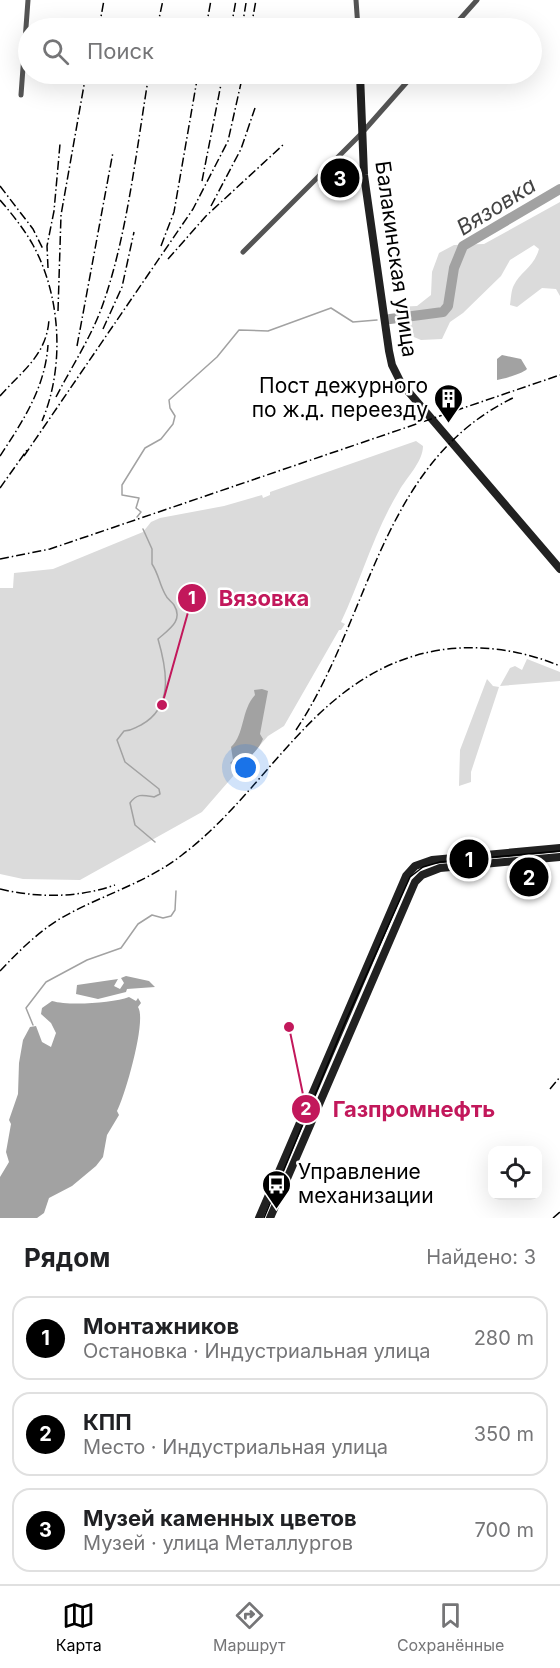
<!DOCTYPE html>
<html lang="ru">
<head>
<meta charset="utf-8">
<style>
  body { margin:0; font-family:Inter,sans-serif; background:#f2f2f2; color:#202124 }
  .controls { position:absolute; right:18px; bottom:18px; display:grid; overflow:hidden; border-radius:12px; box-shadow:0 6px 24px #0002 }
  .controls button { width:54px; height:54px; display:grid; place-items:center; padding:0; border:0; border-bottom:2px solid #e0e0e0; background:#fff; color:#202124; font:30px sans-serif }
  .you { position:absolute; left:246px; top:768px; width:21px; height:21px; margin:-15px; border:4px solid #fff; border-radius:50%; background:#1a73e8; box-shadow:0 0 0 9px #1a73e833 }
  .badge { display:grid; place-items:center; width:39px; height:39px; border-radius:50%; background:#000; color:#fff; font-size:20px; font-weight:700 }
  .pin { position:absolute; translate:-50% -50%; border:3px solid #fff; box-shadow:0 2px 6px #0006 }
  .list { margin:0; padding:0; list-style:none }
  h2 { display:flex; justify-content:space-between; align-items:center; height:78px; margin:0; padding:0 24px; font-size:26px }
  h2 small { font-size:20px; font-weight:400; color:#757577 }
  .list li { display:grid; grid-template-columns:39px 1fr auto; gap:18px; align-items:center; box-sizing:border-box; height:84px; margin:0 12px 12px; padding:0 12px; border:2px solid #e0e0e0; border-radius:18px }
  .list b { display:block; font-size:22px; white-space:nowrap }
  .list p { margin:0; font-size:20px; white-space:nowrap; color:#757577 }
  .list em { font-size:20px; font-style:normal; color:#757577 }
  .icon { flex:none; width:33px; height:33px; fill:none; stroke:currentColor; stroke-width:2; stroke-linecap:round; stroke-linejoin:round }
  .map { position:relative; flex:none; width:560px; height:1218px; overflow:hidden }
  .search { position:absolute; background:#fff; box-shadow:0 6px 24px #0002; left:18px; right:18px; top:18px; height:66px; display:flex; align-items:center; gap:15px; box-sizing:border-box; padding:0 21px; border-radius:33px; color:#757577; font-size:22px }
  .sheet { height:366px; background:#fff }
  nav { display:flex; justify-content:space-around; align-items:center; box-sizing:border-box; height:84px; border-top:2px solid #e0e0e0; background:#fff; font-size:16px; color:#757577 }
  nav a { display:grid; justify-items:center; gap:3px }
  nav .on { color:#000 }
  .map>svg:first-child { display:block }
  .green { fill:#dbdbdb }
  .water { fill:#a2a2a2 }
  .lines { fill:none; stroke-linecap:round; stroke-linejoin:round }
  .stream { stroke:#a2a2a2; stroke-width:1.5 }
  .river { stroke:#a2a2a2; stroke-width:10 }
  .street { stroke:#545454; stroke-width:5 }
  .secondary { stroke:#212121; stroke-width:8 }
  .tram { stroke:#000; stroke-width:1.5 }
  .rail { stroke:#000; stroke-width:1.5; stroke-dasharray:9 3 1.5 3; stroke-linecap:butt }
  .labels { text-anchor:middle; stroke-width:5; stroke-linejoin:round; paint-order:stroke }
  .street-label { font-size:21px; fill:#000; stroke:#fff }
  .poi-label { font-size:21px; fill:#000; stroke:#fff; text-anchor:end }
  .water-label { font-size:22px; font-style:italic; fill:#434343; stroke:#fff }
  .leader { fill:none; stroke:#c2185b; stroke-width:2 }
  .callout-dot { fill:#c2185b; stroke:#fff; stroke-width:2 }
  .mark-label { font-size:18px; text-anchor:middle; font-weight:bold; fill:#fff }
  .callout-label { font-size:22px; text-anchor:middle; font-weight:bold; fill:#c2185b; stroke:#fff; stroke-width:5; stroke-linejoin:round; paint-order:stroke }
</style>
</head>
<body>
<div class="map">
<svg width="560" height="1218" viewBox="0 0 560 1218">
  <rect width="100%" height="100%" fill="#fff"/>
  <!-- green -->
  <path class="green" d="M 560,202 L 560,296 L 556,289 L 542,288 L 517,307 L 510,305 C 511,299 511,290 514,285 C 520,272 534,267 539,249 L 534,245 L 510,260 L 501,276 L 463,313 L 450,322 L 442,339 L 421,340 L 402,332 L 395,307 L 417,306 L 431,295 L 432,272 L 439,253 L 454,245 L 484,244 Z
    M 416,441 L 423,446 C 423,462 406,478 399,491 C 374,532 361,580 341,622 L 345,624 L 341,630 L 339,630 L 284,726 L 268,736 L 202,812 L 80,880 L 23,879 L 0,874 L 0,588 L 13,588 L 14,573 L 53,569 L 143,532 L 151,522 L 160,518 L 224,506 L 262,495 L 263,498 L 270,495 L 270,492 Z
    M 527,659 L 560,672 L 560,681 L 500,686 L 510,668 L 515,666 L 522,670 Z
    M 487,679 L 493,686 L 499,687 L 471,772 L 471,782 L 459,786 L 460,750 Z"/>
  <!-- water -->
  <path class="water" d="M 502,355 L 521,359 L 527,369 C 522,374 503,379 497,380 L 497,359 Z
    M 262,689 L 268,691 L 260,734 L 263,739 C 258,751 246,763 233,766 L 230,763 L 233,760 L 231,747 C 245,734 241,710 255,695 L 254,690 Z
    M 126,976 L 149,981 L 155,987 L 127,989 L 126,992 L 98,999 L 76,994 L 77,985 L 118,979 L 114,986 L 120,989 L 124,983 L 121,978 Z
    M 129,997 L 136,1001 L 138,998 L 141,1003 L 138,1007 C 147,1020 125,1096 117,1111 L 119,1115 L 107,1135 L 103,1157 L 96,1166 L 72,1186 L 49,1198 L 44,1213 L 37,1218 L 0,1218 L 0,1177 L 9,1162 L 6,1152 L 11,1124 L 9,1120 L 18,1094 L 19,1063 L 23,1040 L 30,1027 L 36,1026 L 42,1042 L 51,1047 L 56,1033 L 51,1023 L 41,1014 L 42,1008 L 52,1001 C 69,1006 113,1003 129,997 Z"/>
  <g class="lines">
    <!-- stream -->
    <path class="stream" d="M 137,517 L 141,512 L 136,508 L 139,498 L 122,495 L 122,485 L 145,448 L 161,439 L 173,424 L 175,416 L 170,408 L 169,400 L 217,357 L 239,330 L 268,331 L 331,308 L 353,322 L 377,320
      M 143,529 L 152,549 L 152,564 C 159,575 159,583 165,594 C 167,599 171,601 174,605 C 184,621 168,630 158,639 C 167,670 174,707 141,725 C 134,728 132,731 124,731 L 117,740 L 125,762 L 159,789 L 160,794 L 154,797 C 143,795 137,793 130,803 L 135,825 L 155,842
      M 33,1025 L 26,1008 L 46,982 L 87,960 L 121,948 L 138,924 L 152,915 L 163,918 L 171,916 L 175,910 L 176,891"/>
    <!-- river -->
    <path class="river" d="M 390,319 L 443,312 L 448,306 L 454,268 L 463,246 L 560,189"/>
    <!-- street -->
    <path class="street" d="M 356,0 L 358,28
      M 452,28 L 477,0
      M 21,95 L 28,0
      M 243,252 L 361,134 L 414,74"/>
    <!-- secondary -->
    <path class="secondary" d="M 360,74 L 364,175 L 389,351 L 392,365 L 401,383 L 560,569
      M 259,1218 L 406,876 L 415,866 L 432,860 L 560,848
      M 270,1218 L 415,882 L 422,875 L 440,868 L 560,857"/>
    <!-- tram -->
    <path class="tram" d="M 264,1218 L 344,1025 L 410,877 L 423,867 L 440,862 L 560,851"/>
    <!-- rail -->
    <path class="rail" d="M 99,28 L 104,0
      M 157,28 L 163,0
      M 206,28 L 211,0
      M 231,28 L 236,0
      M 242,28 L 246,3
      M 251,28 L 256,0
      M 202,181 L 223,74
      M 0,186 L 33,229 L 43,249
      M 0,200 C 12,214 24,229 33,245 C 61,296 65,367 42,421
      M 211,206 L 241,149 L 255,108
      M 161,246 L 174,212 L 198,74
      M 168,259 L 206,216 L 284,144
      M 48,268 L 47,246 L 54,211 L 60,144
      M 58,311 L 61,215 L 86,74
      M 103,329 L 122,287 L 134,232
      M 77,346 L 113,152
      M 0,396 C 22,371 47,355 49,319
      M 56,397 C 73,364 94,333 105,298 C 128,230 137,145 149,74
      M 0,456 C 23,421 45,388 48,345
      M 24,456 L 193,209 L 228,141 L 243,74
      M 0,488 L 27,450
      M 0,559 L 50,549 L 560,375
      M 296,730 C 371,618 380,461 515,397
      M 0,889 C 38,898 78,898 115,885
      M 0,971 C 18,952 36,934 58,920 C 98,896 145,884 182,855 C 272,787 317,670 440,650 C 480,644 522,650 560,666
      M 550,1089 L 560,1077
      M 553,1218 L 560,1212"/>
  </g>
  <!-- icons -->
  <defs>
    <symbol id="building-pin" viewBox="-11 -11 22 30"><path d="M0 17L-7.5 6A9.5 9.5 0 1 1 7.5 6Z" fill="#000" stroke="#fff"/><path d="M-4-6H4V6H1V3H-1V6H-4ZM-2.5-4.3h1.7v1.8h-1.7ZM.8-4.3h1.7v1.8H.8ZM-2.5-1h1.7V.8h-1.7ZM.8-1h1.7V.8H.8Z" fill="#fff"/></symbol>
    <symbol id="bus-pin" viewBox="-11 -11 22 30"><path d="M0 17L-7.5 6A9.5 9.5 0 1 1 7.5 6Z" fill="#000" stroke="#fff"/><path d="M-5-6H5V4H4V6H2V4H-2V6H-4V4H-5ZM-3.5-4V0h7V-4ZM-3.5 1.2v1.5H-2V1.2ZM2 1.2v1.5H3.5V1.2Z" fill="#fff"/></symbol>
  </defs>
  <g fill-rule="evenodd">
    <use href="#building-pin" x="432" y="382" width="33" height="45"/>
    <use href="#bus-pin" x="260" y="1168" width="33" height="45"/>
  </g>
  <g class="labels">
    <!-- street labels -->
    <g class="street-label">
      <text transform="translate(396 259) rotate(82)" y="7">Балакинская улица</text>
    </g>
    <!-- poi labels -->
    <g class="poi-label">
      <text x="428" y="393">Пост дежурного<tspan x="428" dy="24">по ж.д. переезду</tspan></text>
      <text x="298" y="1179" text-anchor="start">Управление<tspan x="298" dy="24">механизации</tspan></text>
    </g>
    <!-- water labels -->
    <g class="water-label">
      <text transform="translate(496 206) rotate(-32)" y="8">Вязовка</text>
    </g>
  </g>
  <!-- callouts -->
  <path class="leader" d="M162 705L192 598M289 1027L306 1109"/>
  <g class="callout-dot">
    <circle cx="162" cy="705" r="6"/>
    <circle cx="289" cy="1027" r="6"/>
    <circle cx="192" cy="598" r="15"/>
    <circle cx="306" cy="1109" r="15"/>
  </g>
  <g class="mark-label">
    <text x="192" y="604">1</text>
    <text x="306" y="1115">2</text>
  </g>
  <g class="callout-label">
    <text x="264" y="606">Вязовка</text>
    <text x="414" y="1117">Газпромнефть</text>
  </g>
</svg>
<div class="controls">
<button><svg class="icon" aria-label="locate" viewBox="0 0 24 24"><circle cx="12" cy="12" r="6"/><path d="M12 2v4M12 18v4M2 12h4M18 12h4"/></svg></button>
</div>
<div class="you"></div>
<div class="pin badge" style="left:469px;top:859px">1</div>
<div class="pin badge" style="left:529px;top:877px">2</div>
<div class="pin badge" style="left:340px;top:178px">3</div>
<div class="search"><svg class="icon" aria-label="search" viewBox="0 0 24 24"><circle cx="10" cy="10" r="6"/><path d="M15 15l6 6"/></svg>Поиск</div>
</div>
<section class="sheet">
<h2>Рядом<small>Найдено: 3</small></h2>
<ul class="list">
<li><span class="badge">1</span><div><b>Монтажников</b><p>Остановка · Индустриальная улица</p></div><em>280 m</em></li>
<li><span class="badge">2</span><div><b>КПП</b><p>Место · Индустриальная улица</p></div><em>350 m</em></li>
<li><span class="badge">3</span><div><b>Музей каменных цветов</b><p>Музей · улица Металлургов</p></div><em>700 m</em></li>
</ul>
</section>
<nav>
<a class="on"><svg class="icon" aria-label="map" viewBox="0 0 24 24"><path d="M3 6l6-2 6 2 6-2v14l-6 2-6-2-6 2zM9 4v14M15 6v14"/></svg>Карта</a>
<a><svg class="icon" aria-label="directions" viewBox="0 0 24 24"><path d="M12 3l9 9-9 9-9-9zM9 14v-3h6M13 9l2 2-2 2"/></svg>Маршрут</a>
<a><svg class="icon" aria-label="saved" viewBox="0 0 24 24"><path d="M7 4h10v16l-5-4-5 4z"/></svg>Сохранённые</a>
</nav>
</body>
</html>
